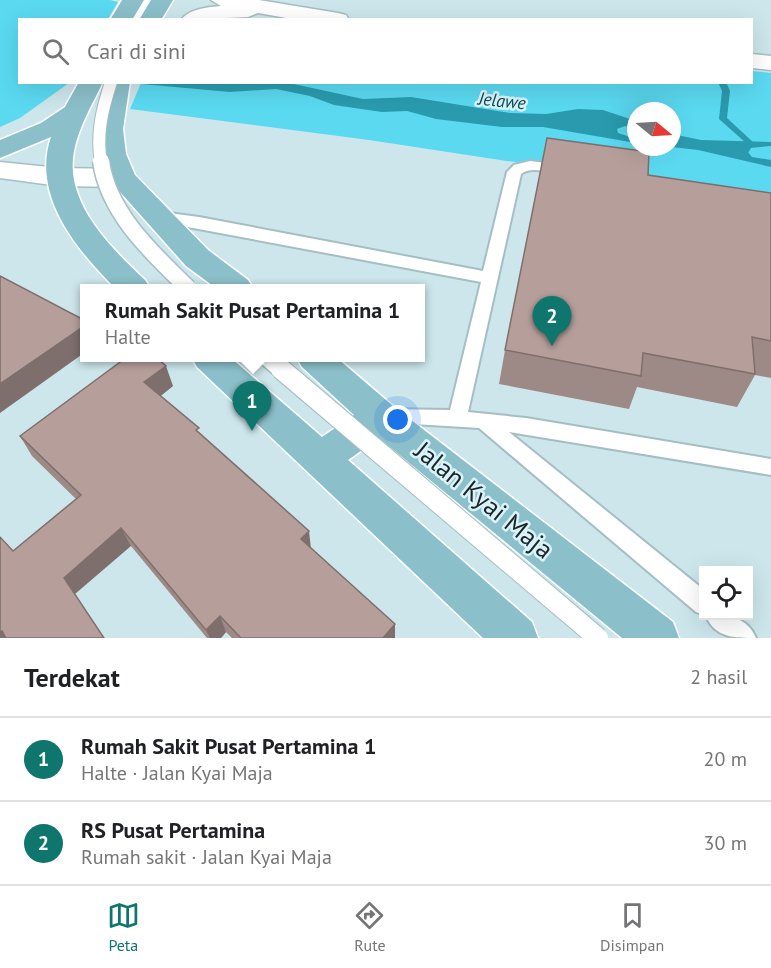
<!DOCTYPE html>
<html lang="id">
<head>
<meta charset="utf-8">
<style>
  body { margin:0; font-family:"PT Sans",sans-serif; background:#f2f2f2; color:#202124 }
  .controls { position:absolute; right:18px; bottom:18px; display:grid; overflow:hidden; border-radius:0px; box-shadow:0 6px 24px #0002 }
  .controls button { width:54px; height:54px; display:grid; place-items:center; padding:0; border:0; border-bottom:2px solid #e0e0e0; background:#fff; color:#202124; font:30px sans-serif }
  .compass { position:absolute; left:627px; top:102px; width:54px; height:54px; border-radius:50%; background:#fff; box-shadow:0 6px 24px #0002; rotate:108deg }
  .you { position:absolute; left:398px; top:420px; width:21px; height:21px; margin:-15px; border:4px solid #fff; border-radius:50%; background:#1a73e8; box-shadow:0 0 0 9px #1a73e833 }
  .badge { display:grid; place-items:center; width:39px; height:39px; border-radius:50%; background:#0f766e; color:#fff; font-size:20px; font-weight:700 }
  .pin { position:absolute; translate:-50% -50px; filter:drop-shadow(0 2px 3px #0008) }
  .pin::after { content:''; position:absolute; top:32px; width:21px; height:18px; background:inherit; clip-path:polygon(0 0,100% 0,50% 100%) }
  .popup { position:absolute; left:80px; top:284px; width:345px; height:78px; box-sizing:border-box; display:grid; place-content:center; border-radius:0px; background:#fff; filter:drop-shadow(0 2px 4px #0005); font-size:20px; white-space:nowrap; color:#757577 }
  .popup b { font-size:22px; color:#202124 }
  .popup::after { content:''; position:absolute; left:50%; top:100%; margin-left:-12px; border:12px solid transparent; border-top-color:#fff }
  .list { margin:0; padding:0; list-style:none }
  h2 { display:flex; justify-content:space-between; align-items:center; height:78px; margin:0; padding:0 24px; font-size:26px }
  h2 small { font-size:20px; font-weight:400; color:#757577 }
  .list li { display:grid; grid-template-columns:39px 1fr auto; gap:18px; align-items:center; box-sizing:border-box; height:84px; padding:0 24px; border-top:2px solid #e0e0e0 }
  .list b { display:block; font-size:22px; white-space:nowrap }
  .list p { margin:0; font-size:20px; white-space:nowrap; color:#757577 }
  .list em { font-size:20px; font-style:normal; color:#757577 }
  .icon { flex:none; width:33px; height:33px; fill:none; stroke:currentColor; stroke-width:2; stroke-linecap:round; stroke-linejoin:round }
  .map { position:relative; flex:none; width:771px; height:638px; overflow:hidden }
  .search { position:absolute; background:#fff; box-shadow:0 6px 24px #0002; left:18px; right:18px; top:18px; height:66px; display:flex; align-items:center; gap:15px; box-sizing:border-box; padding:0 21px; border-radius:0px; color:#757577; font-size:22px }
  .sheet { height:246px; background:#fff }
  nav { display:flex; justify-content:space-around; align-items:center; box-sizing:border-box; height:84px; border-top:2px solid #e0e0e0; background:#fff; font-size:16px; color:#757577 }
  nav a { display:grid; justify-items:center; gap:3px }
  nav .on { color:#0f766e }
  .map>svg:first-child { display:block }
  .green { fill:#5ad9f1; fill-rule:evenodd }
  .water { fill:#2a9bae }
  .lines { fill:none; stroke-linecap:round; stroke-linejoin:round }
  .stream { fill:#2a9bae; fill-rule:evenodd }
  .lane-casing { stroke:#a5bec3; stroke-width:4 }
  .secondary-casing { stroke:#a5bec3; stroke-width:3 }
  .primary-casing { stroke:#fff; stroke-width:3 }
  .lane { fill:#fff; fill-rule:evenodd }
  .secondary { fill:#fff; fill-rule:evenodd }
  .primary { fill:#8bbfc9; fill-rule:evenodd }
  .lane-bridge-far2-casing { stroke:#a5bec3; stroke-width:14; stroke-linecap:butt }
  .lane-bridge-far1-casing { stroke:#a5bec3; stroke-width:19; stroke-linecap:butt }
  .lane-bridge-casing { stroke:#a5bec3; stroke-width:22; stroke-linecap:butt }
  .lane-bridge-far2 { stroke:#fff; stroke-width:12 }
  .lane-bridge-far1 { stroke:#fff; stroke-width:16 }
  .lane-bridge { stroke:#fff; stroke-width:20 }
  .wall { fill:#9d8985 }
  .shaded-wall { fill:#7f6f6c }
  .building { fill:#b69f9b; stroke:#7f6f6c; stroke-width:1.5 }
  .labels { text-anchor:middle; stroke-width:5; stroke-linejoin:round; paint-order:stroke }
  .far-water-label { font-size:18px; font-style:italic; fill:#0c4c57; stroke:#d9f3f9 }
  .near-street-label { font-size:26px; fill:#1c2628; stroke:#d9f3f9 }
</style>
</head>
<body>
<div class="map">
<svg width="771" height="638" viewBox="0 0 771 638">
  <rect width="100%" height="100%" fill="#cce6eb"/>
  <!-- green -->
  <path class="green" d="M 0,0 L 110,0 L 118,2 L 108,19 L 20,20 L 20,82 L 69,83 L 20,118 L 0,127 Z
    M 752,71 L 771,73 L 771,201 L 369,140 L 130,109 L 141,83 L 752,82 ZM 636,111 L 672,111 L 672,147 L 636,147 Z"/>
  <!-- water -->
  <path class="water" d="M 131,83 L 289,83 L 363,99 L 411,97 L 510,113 L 546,114 L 578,109 L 603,110 L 636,121 L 636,130 L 625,126 L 617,129 L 618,133 L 636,139 L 636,143 L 543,127 L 502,127 L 436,119 L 407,111 L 382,112 L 334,105 L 310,96 L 276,89 L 230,92 Z
    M 672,134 L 701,140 L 771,142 L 771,146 L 749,148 L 747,151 L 752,157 L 771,160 L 771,167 L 698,150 L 672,147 Z"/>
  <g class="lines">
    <!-- stream -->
    <path class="stream" d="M 718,82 L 726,82 L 730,91 L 727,118 L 754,143 L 748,153 L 742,153 L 741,151 L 746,143 L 719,119 L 722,91 Z"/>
    <defs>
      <path id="lane" d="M 143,0 L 153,0 L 144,20 L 133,20 Z
        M 530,161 L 563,165 L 570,169 C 558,180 536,163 521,174 L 468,412 L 526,418 L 771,459 L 771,475 L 509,432 L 704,590 L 704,615 L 696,612 L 479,428 L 380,422 L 377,417 L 380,412 L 386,409 L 450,410 L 481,282 L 161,222 L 154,217 L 161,212 L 199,217 L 483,271 L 507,172 L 514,165 Z
        M 706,616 C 726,614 747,616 756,638 C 735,638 715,638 706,616 Z"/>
      <path id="secondary" d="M 211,0 L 259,0 L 338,13 L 346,15 L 349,20 L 298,20 L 258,13 L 248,17 L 181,20 C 189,9 208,7 221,6 Z
        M 752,54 L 771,56 L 771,70 L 752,68 Z
        M 0,162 L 59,168 L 123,169 L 133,172 L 137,178 L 133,184 L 123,187 L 59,186 L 0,178 Z"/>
      <path id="primary" d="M 122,0 L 144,0 L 132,20 L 110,20 Z
        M 151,0 L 173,0 L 161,20 L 139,20 Z
        M 79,82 L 103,82 C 92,105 79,126 74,151 C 64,203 111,248 145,280 L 150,288 L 115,288 C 77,250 31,195 51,137 L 0,158 L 0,140 L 41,123 L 65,107 Z
        M 106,82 L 130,82 L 123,129 L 126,154 L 135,175 L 208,250 L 248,280 L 253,288 L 216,288 L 186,266 L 113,184 L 100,154 L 97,129 Z
        M 192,358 L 231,358 L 322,437 L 354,415 L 302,367 L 297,358 L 337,358 L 393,406 L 673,622 L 679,638 L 622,638 L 379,438 L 348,460 L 532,622 L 538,638 L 483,638 L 197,367 Z"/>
    </defs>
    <!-- lane casing -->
    <use href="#lane" class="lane-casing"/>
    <!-- secondary casing -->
    <use href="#secondary" class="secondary-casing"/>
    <!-- primary casing -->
    <use href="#primary" class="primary-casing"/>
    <!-- lane -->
    <use href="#lane" class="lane"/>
    <!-- secondary -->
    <use href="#secondary" class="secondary"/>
    <!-- primary -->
    <use href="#primary" class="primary"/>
    <defs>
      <path id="lane-bridge-far2" d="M 101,163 C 96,134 102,110 111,82"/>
      <path id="lane-bridge-far1" d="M 101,161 C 108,213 152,253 188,288
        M 267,358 L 282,371"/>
      <path id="lane-bridge" d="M 281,369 L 598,638"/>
    </defs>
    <!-- lane-bridge-far2 casing -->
    <use href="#lane-bridge-far2" class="lane-bridge-far2-casing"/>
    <!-- lane-bridge-far1 casing -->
    <use href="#lane-bridge-far1" class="lane-bridge-far1-casing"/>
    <!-- lane-bridge casing -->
    <use href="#lane-bridge" class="lane-bridge-casing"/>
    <!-- lane-bridge-far2 -->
    <use href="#lane-bridge-far2" class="lane-bridge-far2"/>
    <!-- lane-bridge-far1 -->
    <use href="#lane-bridge-far1" class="lane-bridge-far1"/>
    <!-- lane-bridge -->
    <use href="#lane-bridge" class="lane-bridge"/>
  </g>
  <!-- wall -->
  <path class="wall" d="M 648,175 L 771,193 L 771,378 L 755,375 L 737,407 L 637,387 L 629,409 L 499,384 L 505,350 Z
    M 173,386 L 160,396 L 201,435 L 311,548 L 395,624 L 395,638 L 232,638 L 226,632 L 221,638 L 207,638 L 131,546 L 13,551 L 76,499 L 32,456 L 20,436 Z"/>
  <!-- shaded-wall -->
  <path class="shaded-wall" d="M 84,326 L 84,353 L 0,413 L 0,384 Z
    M 166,366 L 173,386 L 152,403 L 144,382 Z
    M 121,528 L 131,546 L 75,594 L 64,578 Z
    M 309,531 L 311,549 L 301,539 Z
    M 220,616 L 226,632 L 221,638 L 210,638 L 206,630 Z
    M 395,624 L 395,638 L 383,638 Z
    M 2,631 L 8,638 L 0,638 L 0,633 Z"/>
  <!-- building -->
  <path class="building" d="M 547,138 L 649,152 L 648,175 L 771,193 L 771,341 L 752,337 L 755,374 L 643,353 L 641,376 L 505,350 Z
    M 0,276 L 84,320 L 84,326 L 0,384 Z
    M 127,357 L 156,357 L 166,366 L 144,382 L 199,428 L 196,430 L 309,531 L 301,539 L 395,624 L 383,638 L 241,638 L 220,616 L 206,630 L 121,528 L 64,578 L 104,638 L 6,638 L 2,631 L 0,633 L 0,537 L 13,551 L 81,495 L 20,436 Z"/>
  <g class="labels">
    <!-- far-water labels -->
    <g class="far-water-label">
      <text transform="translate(502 101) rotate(6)" y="6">Jelawe</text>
    </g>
    <!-- near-street labels -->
    <g class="near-street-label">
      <text transform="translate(484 500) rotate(39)" y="9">Jalan Kyai Maja</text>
    </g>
  </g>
</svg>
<div class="controls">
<button><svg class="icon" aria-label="locate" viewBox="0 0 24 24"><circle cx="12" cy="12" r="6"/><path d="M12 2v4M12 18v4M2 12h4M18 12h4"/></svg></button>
</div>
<svg class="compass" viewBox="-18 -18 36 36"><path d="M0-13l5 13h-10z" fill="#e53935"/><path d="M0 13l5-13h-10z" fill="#757577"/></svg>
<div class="you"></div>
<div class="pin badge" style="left:252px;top:431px">1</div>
<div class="popup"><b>Rumah Sakit Pusat Pertamina 1</b>Halte</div>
<div class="pin badge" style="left:552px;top:346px">2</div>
<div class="search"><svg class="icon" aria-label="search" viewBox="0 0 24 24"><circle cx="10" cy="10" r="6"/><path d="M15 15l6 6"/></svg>Cari di sini</div>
</div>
<section class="sheet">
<h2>Terdekat<small>2 hasil</small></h2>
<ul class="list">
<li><span class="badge">1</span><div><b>Rumah Sakit Pusat Pertamina 1</b><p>Halte · Jalan Kyai Maja</p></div><em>20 m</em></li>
<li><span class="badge">2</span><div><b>RS Pusat Pertamina</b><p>Rumah sakit · Jalan Kyai Maja</p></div><em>30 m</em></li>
</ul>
</section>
<nav>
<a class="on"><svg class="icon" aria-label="map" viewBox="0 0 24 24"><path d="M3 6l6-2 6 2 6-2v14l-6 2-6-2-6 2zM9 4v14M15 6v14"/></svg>Peta</a>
<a><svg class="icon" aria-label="directions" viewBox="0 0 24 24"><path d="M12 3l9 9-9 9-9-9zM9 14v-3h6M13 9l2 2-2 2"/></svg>Rute</a>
<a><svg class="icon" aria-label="saved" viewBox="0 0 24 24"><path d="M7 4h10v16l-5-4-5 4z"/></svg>Disimpan</a>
</nav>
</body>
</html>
